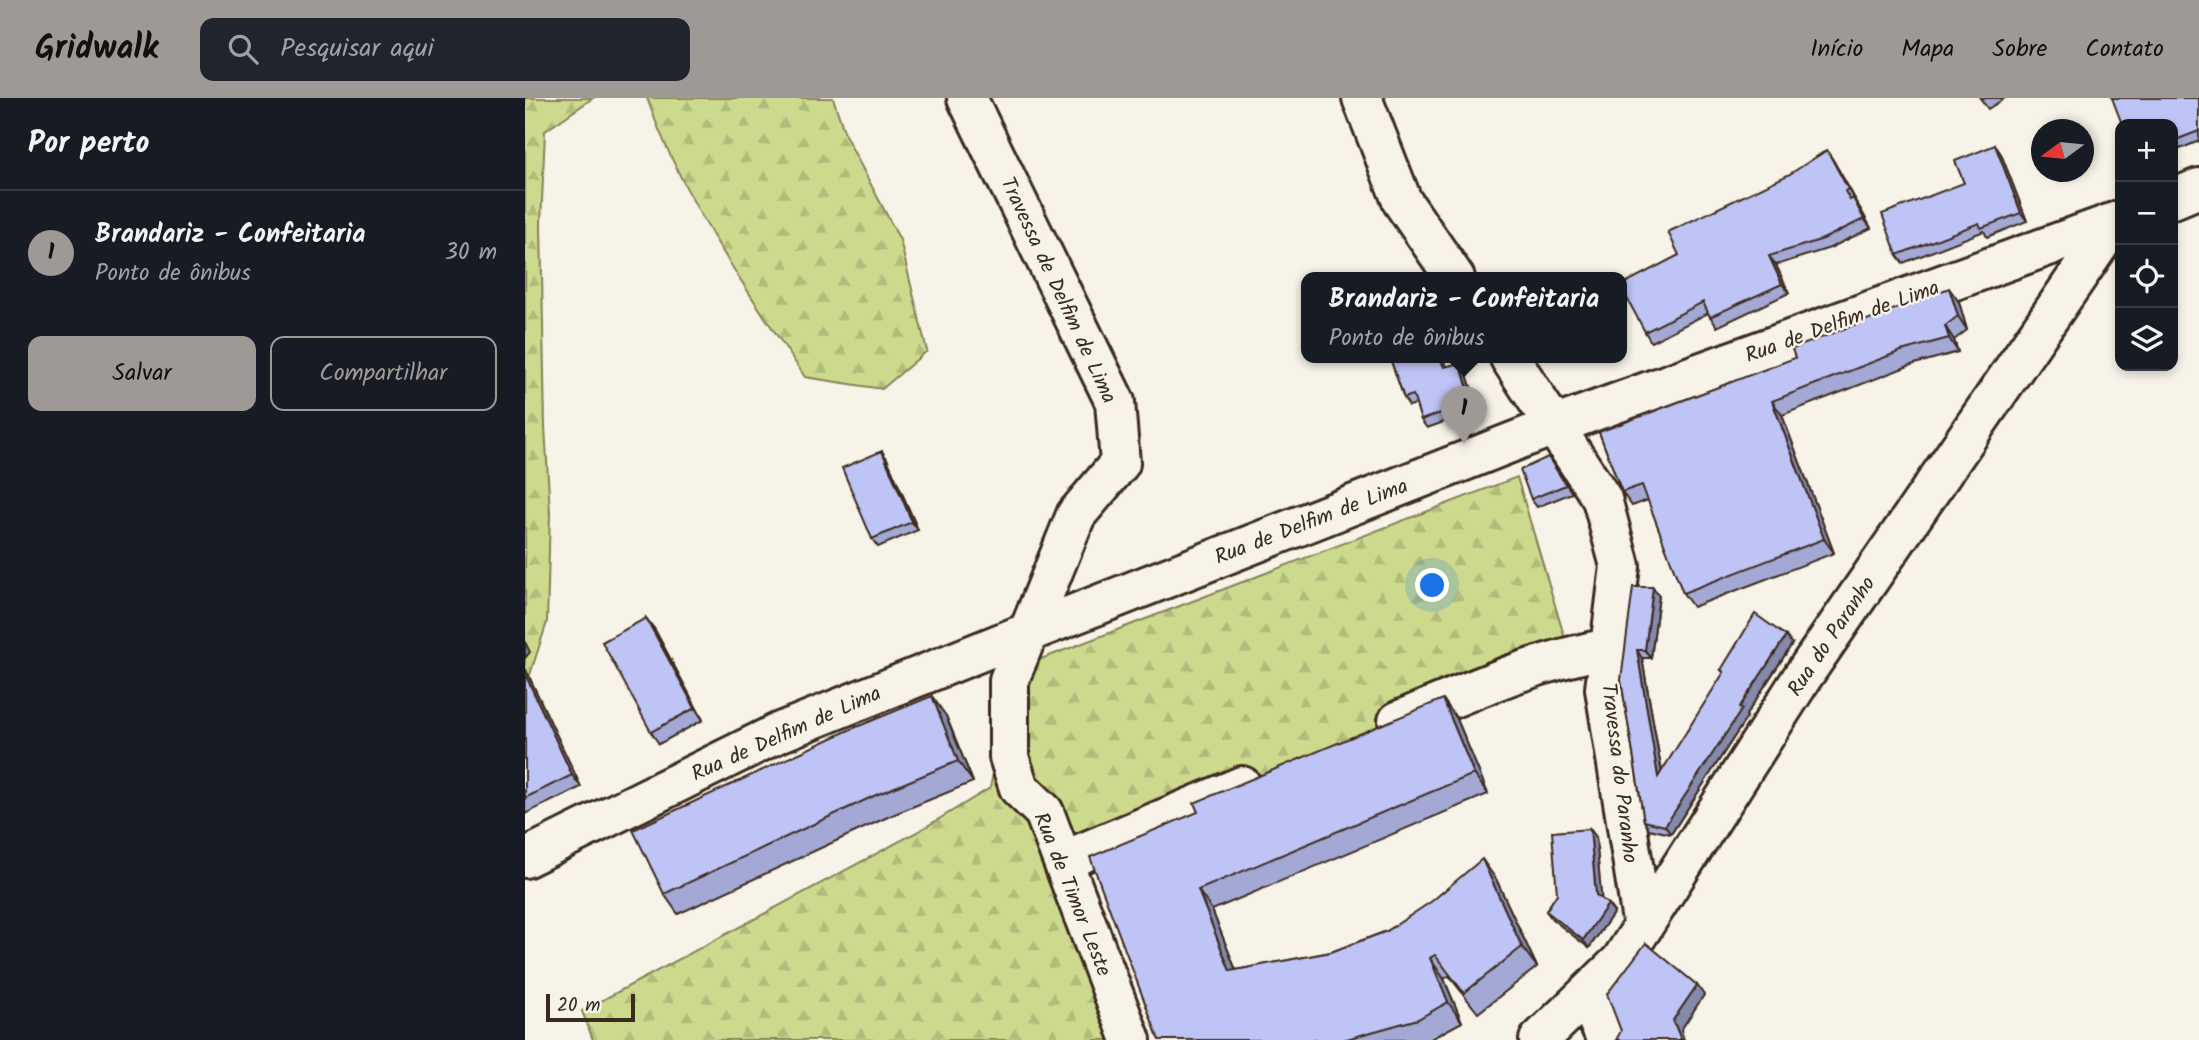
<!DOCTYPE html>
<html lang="pt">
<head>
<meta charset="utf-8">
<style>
  body { margin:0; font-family:Kalam,sans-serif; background:#20242c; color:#f1f3f6 }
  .controls { position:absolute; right:21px; top:21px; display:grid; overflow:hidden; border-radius:14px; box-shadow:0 4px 10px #0003 }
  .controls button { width:63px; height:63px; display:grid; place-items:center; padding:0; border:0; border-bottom:2px solid #363941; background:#171b24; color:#f1f3f6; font:35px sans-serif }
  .compass { position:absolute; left:1506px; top:21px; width:63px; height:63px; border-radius:50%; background:#171b24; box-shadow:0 4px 10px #0003; rotate:255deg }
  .scale { position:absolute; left:21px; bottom:18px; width:89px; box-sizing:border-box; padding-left:7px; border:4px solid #3b2a1e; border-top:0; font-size:19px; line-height:24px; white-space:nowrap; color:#3b2a1e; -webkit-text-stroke:5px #f7f3e8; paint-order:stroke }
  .you { position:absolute; left:908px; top:488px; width:24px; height:24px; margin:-18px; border:5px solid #fff; border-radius:50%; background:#1a73e8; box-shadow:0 0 0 10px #1a73e833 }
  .badge { display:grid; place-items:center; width:46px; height:46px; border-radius:50%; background:#9f9995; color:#111; font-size:23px; font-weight:700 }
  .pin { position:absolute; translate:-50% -58px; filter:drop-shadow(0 2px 4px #0008) }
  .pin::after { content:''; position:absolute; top:37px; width:24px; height:21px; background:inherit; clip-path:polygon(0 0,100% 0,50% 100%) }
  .popup { position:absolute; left:776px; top:174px; width:326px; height:91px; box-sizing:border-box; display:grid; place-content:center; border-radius:14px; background:#171b24; filter:drop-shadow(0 2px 5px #0005); font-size:23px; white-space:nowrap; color:#9ea1a6 }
  .popup b { font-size:26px; color:#f1f3f6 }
  .popup::after { content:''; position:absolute; left:50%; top:100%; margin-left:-14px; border:14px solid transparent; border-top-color:#171b24 }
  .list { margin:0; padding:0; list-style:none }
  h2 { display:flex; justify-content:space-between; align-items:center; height:91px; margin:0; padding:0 28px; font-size:30px }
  h2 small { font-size:23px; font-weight:400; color:#9ea1a6 }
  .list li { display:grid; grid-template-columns:46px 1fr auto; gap:21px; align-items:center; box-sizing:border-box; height:126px; padding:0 28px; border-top:2px solid #363941 }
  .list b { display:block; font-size:26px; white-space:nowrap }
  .list p { margin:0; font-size:23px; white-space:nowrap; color:#9ea1a6 }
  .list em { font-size:23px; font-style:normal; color:#9ea1a6 }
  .actions { display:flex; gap:14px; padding:21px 28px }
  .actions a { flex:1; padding:16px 0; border:2px solid #9f9995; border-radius:14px; text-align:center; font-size:24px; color:#9f9995 }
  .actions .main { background:#9f9995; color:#111 }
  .icon { flex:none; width:38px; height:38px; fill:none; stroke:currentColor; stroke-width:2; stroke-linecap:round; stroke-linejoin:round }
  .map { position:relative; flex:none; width:1674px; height:942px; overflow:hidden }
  header { display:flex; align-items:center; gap:42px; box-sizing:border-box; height:98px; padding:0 35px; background:#9f9995; color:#111 }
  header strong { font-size:33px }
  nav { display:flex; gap:38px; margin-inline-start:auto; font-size:24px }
  .search { width:490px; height:63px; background:#20242c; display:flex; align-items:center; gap:18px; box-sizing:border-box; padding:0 24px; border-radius:14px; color:#9ea1a6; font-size:26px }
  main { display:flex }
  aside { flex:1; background:#171b24 }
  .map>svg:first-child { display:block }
  .forest { fill:url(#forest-firs); stroke:#848256; stroke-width:2 }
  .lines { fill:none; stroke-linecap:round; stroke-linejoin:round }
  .minor-casing { stroke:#3b2a1e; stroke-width:44 }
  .major-casing { stroke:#3b2a1e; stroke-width:44 }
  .minor { stroke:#f7f3e8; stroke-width:38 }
  .major { stroke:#f7f3e8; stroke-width:38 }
  .wall { fill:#a3a9d4; stroke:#3b2a1e; stroke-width:2 }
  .shaded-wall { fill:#8589ac; stroke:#3b2a1e; stroke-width:2 }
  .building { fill:#bec4f6; stroke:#3b2a1e; stroke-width:2 }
  .labels { text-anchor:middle; stroke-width:5; stroke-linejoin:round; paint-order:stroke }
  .street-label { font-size:21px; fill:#3b2a1e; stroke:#f7f3e8 }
</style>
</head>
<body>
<header>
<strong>Gridwalk</strong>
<div class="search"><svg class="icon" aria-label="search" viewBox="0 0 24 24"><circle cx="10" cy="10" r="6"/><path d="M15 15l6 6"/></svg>Pesquisar aqui</div>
<nav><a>Início</a><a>Mapa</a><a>Sobre</a><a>Contato</a></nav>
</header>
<main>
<aside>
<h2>Por perto<small></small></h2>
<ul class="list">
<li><span class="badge">1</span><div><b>Brandariz - Confeitaria</b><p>Ponto de ônibus</p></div><em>30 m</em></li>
</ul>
<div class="actions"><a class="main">Salvar</a><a>Compartilhar</a></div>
</aside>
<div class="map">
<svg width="1674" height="942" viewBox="0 0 1674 942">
  <defs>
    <pattern id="forest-firs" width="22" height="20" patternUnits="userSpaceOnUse" patternTransform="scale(1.75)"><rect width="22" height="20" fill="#cdda8e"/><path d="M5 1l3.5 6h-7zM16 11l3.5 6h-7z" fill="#b1bb7a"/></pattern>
  </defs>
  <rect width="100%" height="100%" fill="#f7f3e8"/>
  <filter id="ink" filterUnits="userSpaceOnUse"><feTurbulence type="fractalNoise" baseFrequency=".0143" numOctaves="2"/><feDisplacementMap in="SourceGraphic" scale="14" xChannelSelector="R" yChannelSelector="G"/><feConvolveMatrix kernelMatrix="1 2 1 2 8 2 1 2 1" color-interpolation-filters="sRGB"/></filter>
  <g filter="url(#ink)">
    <!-- forest -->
    <path class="forest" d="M 0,0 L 68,0 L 20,33 L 16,126 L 20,328 L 25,415 L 22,524 L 4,580 L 0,583 Z
      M 122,0 L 308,0 L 321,39 L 375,142 L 402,253 L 357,291 L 280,279 C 220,189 158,103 122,0 Z
      M 992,379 L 1043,551 L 732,687 L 534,758 L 587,942 L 68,942 L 57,913 L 394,733 L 465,690 L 490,571 Z"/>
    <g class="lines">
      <defs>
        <path id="minor" d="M 442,0 L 590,304 L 595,365 L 551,417 L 484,582 L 484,659 L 494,690 L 519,714 L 606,942
          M 837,0 L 877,103 L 930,180
          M 985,260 L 1077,401 L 1095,468 L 1080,591 L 1118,829
          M 873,623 C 943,594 1009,563 1085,550
          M 538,763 L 717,688
          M 1061,897 L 1082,942
          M 1014,942 L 1096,863 L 1278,578 L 1589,125"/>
        <path id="major" d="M 1648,101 L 1674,90
          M 0,760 L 253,635 L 504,534 L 1031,327 L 1595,122"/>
      </defs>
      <!-- minor casing -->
      <use href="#minor" class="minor-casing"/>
      <!-- major casing -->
      <use href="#major" class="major-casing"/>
      <!-- minor -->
      <use href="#minor" class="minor"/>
      <!-- major -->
      <use href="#major" class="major"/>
    </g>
    <!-- wall -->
    <path class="wall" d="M 1455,0 L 1480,0 L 1463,11 Z
      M 1674,0 L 1674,43 L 1648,54 L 1648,26 Z
      M 1470,47 L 1476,56 L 1502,123 L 1462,139 L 1459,133 L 1378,165 L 1372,157 L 1439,85 Z
      M 1308,62 L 1330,101 L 1329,101 L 1346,130 L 1305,150 L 1251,167 L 1264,195 L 1192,229 L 1183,215 L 1126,244 L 1120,234 L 1154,157 Z
      M 1434,204 L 1442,232 L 1429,242 L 1433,254 L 1386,267 L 1257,317 L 1309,455 L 1168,509 L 1158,495 L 1123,402 L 1107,408 L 1097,394 L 1074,334 Z
      M 865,260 L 918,260 L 921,268 L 941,273 L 953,312 L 902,330 L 896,322 L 891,306 L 884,308 L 879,300 Z
      M 1023,359 L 1047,395 L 1012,409 L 1006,401 Z
      M 362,361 L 393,432 L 353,449 L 347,441 Z
      M 1128,489 L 1134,498 L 1126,560 L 1117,560 L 1137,674 L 1199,575 L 1196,572 L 1267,546 L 1221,617 L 1222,619 L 1146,736 L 1124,731 L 1119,723 L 1096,582 Z
      M 121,520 L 130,532 L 178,622 L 134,646 L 126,634 Z
      M 0,570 L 56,689 L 0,716 Z
      M 421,618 L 448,684 L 365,718 L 153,816 L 139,796 Z
      M 932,621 L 963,696 L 687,812 L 711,872 L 806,854 L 862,833 L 971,781 L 1012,869 L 953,915 L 924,878 L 919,881 L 937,924 L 904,942 L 634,942 L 673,714 Z
      M 1065,731 L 1071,739 L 1076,801 L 1089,814 L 1064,850 L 1027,821 L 1021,813 L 1032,796 Z"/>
    <!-- shaded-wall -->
    <path class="shaded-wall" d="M 1470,47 L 1476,56 L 1502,123 L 1496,115 Z
      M 1302,52 L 1308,62 L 1330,101 L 1323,91 Z
      M 1328,100 L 1335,110 L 1346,130 L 1339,121 Z
      M 1244,158 L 1251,167 L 1264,195 L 1257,186 Z
      M 1424,190 L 1434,204 L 1442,232 L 1433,218 Z
      M 1420,228 L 1429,242 L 1433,254 L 1424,240 Z
      M 935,265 L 941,273 L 953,312 L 947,304 Z
      M 1247,303 L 1257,317 L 1309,455 L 1299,441 Z
      M 357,353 L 362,361 L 393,432 L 387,424 Z
      M 1128,489 L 1134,498 L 1126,560 L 1120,552 Z
      M 121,520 L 130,532 L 178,622 L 170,610 Z
      M 1261,538 L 1267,546 L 1221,617 L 1222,619 L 1146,736 L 1140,728 L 1214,610 Z
      M 0,544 L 5,554 L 0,560 Z
      M 1112,552 L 1117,560 L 1139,687 L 1133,679 Z
      M 0,570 L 56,689 L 47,677 L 0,576 Z
      M 407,598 L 421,618 L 448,684 L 433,663 Z
      M 918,601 L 932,621 L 963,696 L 949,676 Z
      M 1065,731 L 1071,739 L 1077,806 L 1071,797 Z
      M 957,761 L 971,781 L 1012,869 L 997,849 Z
      M 673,792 L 687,812 L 719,893 L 705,873 Z
      M 1083,806 L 1089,814 L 1064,850 L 1058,842 Z
      M 905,860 L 919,881 L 937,924 L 923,904 Z
      M 1172,887 L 1179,897 L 1156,932 L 1159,942 L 1156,942 L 1148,922 Z"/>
    <!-- building -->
    <path class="building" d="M 1587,0 L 1674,0 L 1674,33 L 1648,43 L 1648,26 L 1597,26 Z
      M 1470,47 L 1496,115 L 1456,130 L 1454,125 L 1372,157 L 1357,116 L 1439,85 L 1430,63 Z
      M 1302,52 L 1323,91 L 1320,93 L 1325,102 L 1328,100 L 1339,121 L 1298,141 L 1244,158 L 1257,186 L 1185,219 L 1178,204 L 1120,234 L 1096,189 L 1096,187 L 1154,157 L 1143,134 L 1265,76 Z
      M 1424,190 L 1433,218 L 1420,228 L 1424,240 L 1376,253 L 1247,303 L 1299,441 L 1158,495 L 1117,387 L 1097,394 L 1074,334 L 1270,260 L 1267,251 Z
      M 865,260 L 915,260 L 919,269 L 935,265 L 947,304 L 896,322 L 888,297 L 879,300 Z
      M 357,353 L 387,424 L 347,441 L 317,370 Z
      M 1023,359 L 1041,387 L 1006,401 L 995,372 Z
      M 1108,489 L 1128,489 L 1120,552 L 1112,552 L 1133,679 L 1199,574 L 1196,572 L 1230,516 L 1261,538 L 1214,610 L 1217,611 L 1140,728 L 1119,723 L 1096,582 Z
      M 121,520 L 170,610 L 126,634 L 77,544 Z
      M 0,576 L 47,677 L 0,700 Z
      M 407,598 L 433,663 L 351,697 L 139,796 L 108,732 L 324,632 Z
      M 918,601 L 949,676 L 673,792 L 705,873 L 806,854 L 862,833 L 907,803 L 957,761 L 997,849 L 939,895 L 910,857 L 905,860 L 923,904 L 893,921 L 818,942 L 634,942 L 565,759 L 673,714 L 669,705 Z
      M 1065,731 L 1071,797 L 1083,806 L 1058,842 L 1021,813 L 1032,796 L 1027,734 Z
      M 1121,845 L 1172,887 L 1148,922 L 1156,942 L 1091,942 L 1096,933 L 1082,896 Z"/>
  </g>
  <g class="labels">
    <!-- street labels -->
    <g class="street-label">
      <text transform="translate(534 192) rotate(65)" y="7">Travessa de Delfim de Lima</text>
      <text transform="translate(1317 223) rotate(-20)" y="7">Rua de Delfim de Lima</text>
      <text transform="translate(786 423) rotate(-21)" y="7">Rua de Delfim de Lima</text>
      <text transform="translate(1306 538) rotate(-56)" y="7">Rua do Paranho</text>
      <text transform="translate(261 635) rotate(-24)" y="7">Rua de Delfim de Lima</text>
      <text transform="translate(1095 675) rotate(83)" y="7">Travessa do Paranho</text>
      <text transform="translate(548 796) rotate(68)" y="7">Rua de Timor Leste</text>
    </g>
  </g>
</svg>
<div class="controls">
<button>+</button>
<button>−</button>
<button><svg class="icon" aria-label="locate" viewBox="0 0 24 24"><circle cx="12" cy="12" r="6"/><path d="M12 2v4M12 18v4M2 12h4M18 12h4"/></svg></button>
<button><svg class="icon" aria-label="layers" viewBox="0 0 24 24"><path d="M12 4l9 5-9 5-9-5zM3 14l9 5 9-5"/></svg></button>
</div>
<svg class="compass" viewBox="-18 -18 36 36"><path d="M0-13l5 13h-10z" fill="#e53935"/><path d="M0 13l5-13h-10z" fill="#9ea1a6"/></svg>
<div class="scale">20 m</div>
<div class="you"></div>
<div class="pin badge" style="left:939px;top:346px">1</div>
<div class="popup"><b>Brandariz - Confeitaria</b>Ponto de ônibus</div>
</div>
</main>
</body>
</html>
